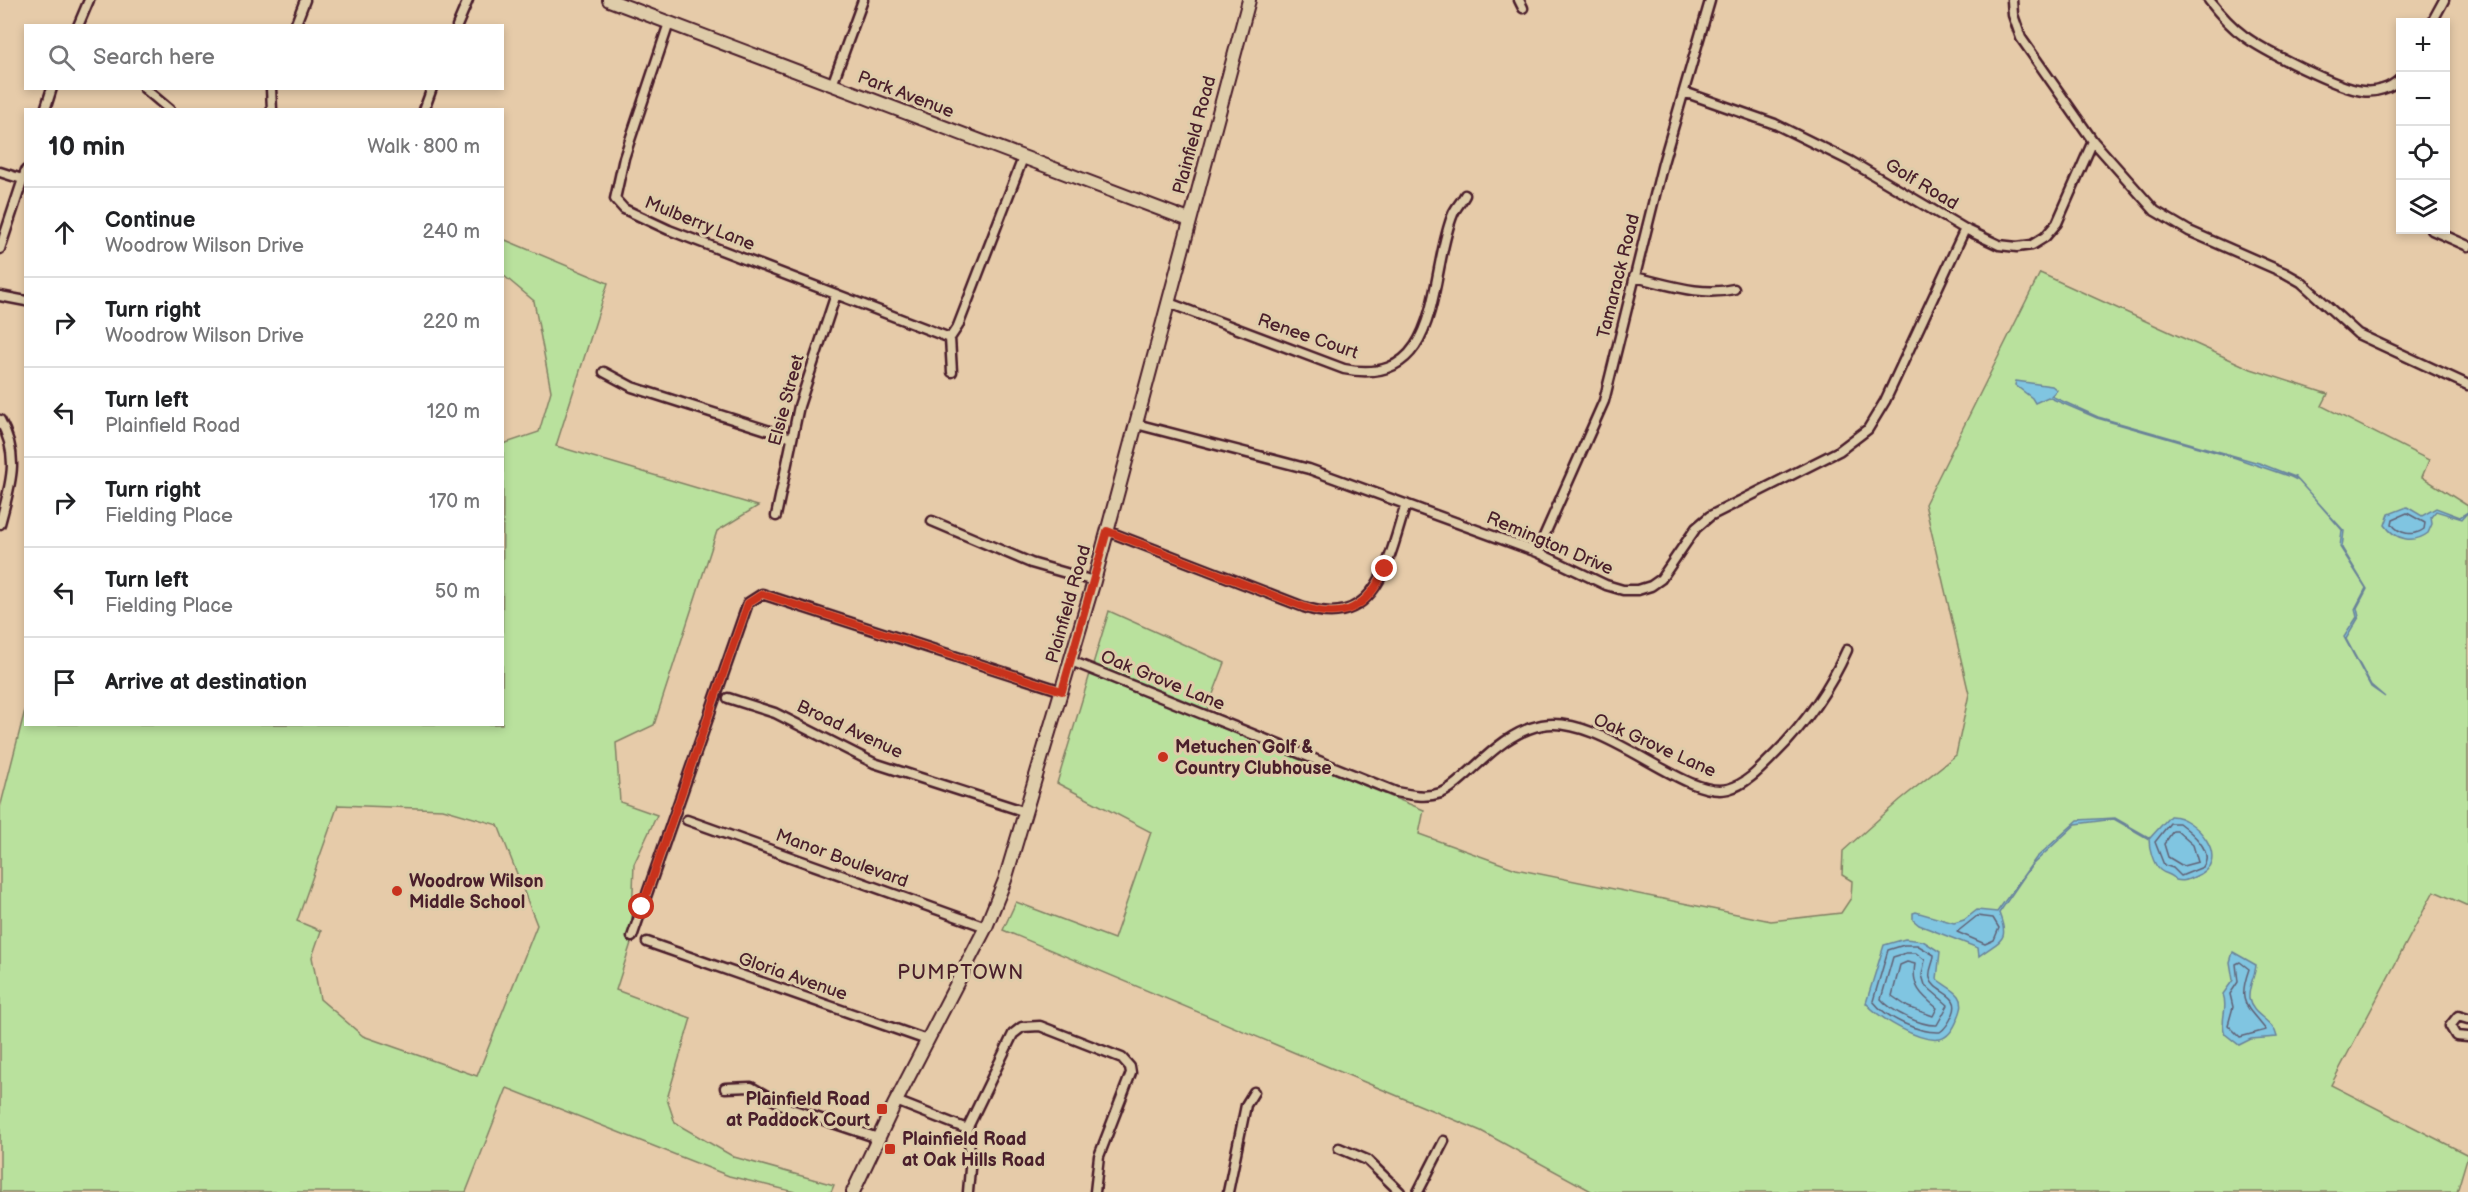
<!DOCTYPE html>
<html lang="en">
<head>
<meta charset="utf-8">
<style>
  body { margin:0; font-family:"Balsamiq Sans",sans-serif; background:#f2f2f2; color:#202124 }
  .controls { position:absolute; right:18px; top:18px; display:grid; overflow:hidden; border-radius:0px; box-shadow:0 3px 9px #0003 }
  .controls button { width:54px; height:54px; display:grid; place-items:center; padding:0; border:0; border-bottom:2px solid #e0e0e0; background:#fff; color:#202124; font:30px sans-serif }
  .stop { position:absolute; width:18px; height:18px; margin:-14px; border:4px solid #c8321e; border-radius:50%; background:#fff }
  .stop.end { background:#c8321e; border-color:#fff; box-shadow:0 2px 6px #0008 }
  .list { margin:0; padding:0; list-style:none }
  h2 { display:flex; justify-content:space-between; align-items:center; height:78px; margin:0; padding:0 24px; font-size:26px }
  h2 small { font-size:20px; font-weight:400; color:#757577 }
  .list li { display:grid; grid-template-columns:39px 1fr auto; gap:18px; align-items:center; box-sizing:border-box; height:90px; padding:0 24px; border-top:2px solid #e0e0e0 }
  .list b { display:block; font-size:22px; white-space:nowrap }
  .list p { margin:0; font-size:20px; white-space:nowrap; color:#757577 }
  .list em { font-size:20px; font-style:normal; color:#757577 }
  .icon { flex:none; width:33px; height:33px; fill:none; stroke:currentColor; stroke-width:2; stroke-linecap:round; stroke-linejoin:round }
  .map { position:relative; flex:none; width:2468px; height:1192px; overflow:hidden }
  .search { position:absolute; background:#fff; box-shadow:0 3px 9px #0003; left:24px; top:24px; width:480px; height:66px; display:flex; align-items:center; gap:15px; box-sizing:border-box; padding:0 21px; border-radius:0px; color:#757577; font-size:22px }
  .panel { position:absolute; background:#fff; box-shadow:0 3px 9px #0003; left:24px; top:108px; width:480px; height:618px; border-radius:0px }
  .map>svg:first-child { display:block }
  .green { fill:#b9e19d; stroke:#828064; stroke-width:1.5; fill-rule:evenodd }
  .water { fill:#80c5e1; stroke:#6a8398; stroke-width:1.5 }
  .lines { fill:none; stroke-linecap:round; stroke-linejoin:round }
  .shore { stroke:#606174; stroke-width:1.5 }
  .street-casing { stroke:#4a1f2b; stroke-width:13 }
  .secondary-casing { stroke:#4a1f2b; stroke-width:16 }
  .street { stroke:#decca9; stroke-width:8 }
  .secondary { stroke:#decca9; stroke-width:12 }
  .route { stroke:#c8321e; stroke-width:8 }
  .poi-dot { fill:#c8321e; stroke:#decca9; stroke-width:2 }
  .labels { text-anchor:middle; stroke-width:6; stroke-linejoin:round; paint-order:stroke }
  .street-label { font-size:18px; fill:#4a1f2b; stroke:#decca9 }
  .poi-label { font-size:18px; font-weight:bold; fill:#4a1f2b; stroke:#decca9; text-anchor:start }
  .neighbourhood-label { font-size:20px; letter-spacing:1.5px; fill:#4a1f2b; stroke:#decca9 }
</style>
</head>
<body>
<div class="map">
<svg width="2468" height="1192" viewBox="0 0 2468 1192">
  <rect width="100%" height="100%" fill="#e6cba9"/>
  <filter id="ink" filterUnits="userSpaceOnUse"><feTurbulence type="fractalNoise" baseFrequency=".0167" numOctaves="2"/><feDisplacementMap in="SourceGraphic" scale="12" xChannelSelector="R" yChannelSelector="G"/><feConvolveMatrix kernelMatrix="1 2 1 2 8 2 1 2 1" color-interpolation-filters="sRGB"/></filter>
  <g filter="url(#ink)">
    <!-- green -->
    <path class="green" d="M 503,239 L 608,283 L 556,446 L 758,506 L 717,531 L 654,725 L 616,743 L 620,802 L 657,815 L 634,864 L 631,943 L 616,990 L 691,1018 L 667,1099 L 675,1123 L 734,1157 L 834,1185 L 831,1192 L 795,1192 L 729,1176 L 507,1088 L 466,1192 L 0,1192 L 0,808 L 25,710 L 26,724 L 502,724 L 503,444 L 539,432 L 551,391 L 534,301 L 503,275 ZM 338,805 L 443,809 L 498,825 L 537,925 L 477,1076 L 363,1036 L 320,999 L 312,957 L 321,931 L 297,921 Z
      M 2040,273 L 2251,369 L 2328,394 L 2322,406 L 2429,460 L 2422,477 L 2468,506 L 2468,906 L 2434,891 L 2331,1085 L 2468,1155 L 2457,1192 L 1593,1192 L 1481,1131 L 1003,930 L 1016,902 L 1114,939 L 1151,832 L 1057,783 L 1109,611 L 1225,663 L 1203,720 L 1424,810 L 1419,834 L 1516,869 L 1771,921 L 1841,913 L 1851,898 L 1852,881 L 1842,875 L 1843,851 L 1900,800 L 1956,755 L 1969,694 L 1925,504 Z"/>
    <!-- water -->
    <path class="water" d="M 2016,381 L 2052,386 L 2057,390 L 2051,396 L 2098,417 L 2259,463 L 2295,477 L 2344,531 L 2342,548 L 2367,589 L 2357,608 L 2359,617 L 2346,639 L 2371,685 L 2385,697 L 2371,687 L 2344,637 L 2357,617 L 2355,609 L 2366,588 L 2340,547 L 2342,530 L 2299,481 L 2291,477 L 2236,458 L 2097,418 L 2048,397 L 2035,403 L 2032,398 L 2015,385 Z
      M 2407,507 L 2422,516 L 2436,508 L 2460,517 L 2468,512 L 2462,519 L 2436,511 L 2431,517 L 2432,524 L 2428,533 C 2414,544 2395,540 2385,525 L 2389,514 Z
      M 2170,816 C 2194,815 2236,862 2194,877 C 2187,880 2183,882 2176,880 C 2171,873 2166,875 2160,870 C 2153,864 2149,848 2149,839 L 2114,819 L 2076,824 L 2032,865 L 1999,913 C 2010,942 2001,939 1979,956 L 1978,948 L 1919,925 L 1913,920 L 1913,913 L 1916,912 L 1954,923 L 1964,920 L 1977,910 L 1997,912 L 2036,858 L 2078,820 L 2115,818 L 2150,838 Z
      M 1905,939 L 1923,941 L 1940,952 L 1937,979 C 1943,985 1954,989 1959,996 C 1964,1003 1961,1011 1958,1018 C 1955,1026 1949,1037 1940,1039 C 1920,1043 1879,1018 1866,1003 L 1884,945 Z
      M 2233,952 L 2256,965 C 2255,977 2248,986 2249,999 C 2252,1016 2274,1020 2277,1037 L 2251,1039 L 2239,1045 L 2225,1034 C 2219,1020 2229,1009 2223,994 L 2233,980 L 2230,962 Z"/>
    <g class="lines">
      <!-- shore -->
      <path class="shore" d="M 2407,513 L 2425,523 L 2424,529 C 2413,537 2399,534 2392,524 L 2393,519 Z
        M 2170,823 L 2179,823 C 2191,832 2215,851 2203,867 L 2181,876 L 2173,868 L 2164,865 L 2155,842 Z
        M 2173,831 L 2177,831 L 2193,845 L 2198,862 L 2183,866 L 2168,857 L 2164,844 Z
        M 1977,916 L 1993,918 L 1999,928 L 1994,940 L 1985,944 L 1957,932 Z
        M 1904,945 L 1917,945 L 1934,955 C 1934,963 1928,970 1930,978 C 1934,994 1962,993 1953,1014 C 1950,1021 1946,1028 1940,1032 C 1918,1033 1886,1018 1873,1001 L 1888,950 Z
        M 1906,953 L 1916,953 L 1925,960 L 1922,975 L 1925,985 L 1948,1005 L 1937,1025 C 1921,1026 1892,1012 1881,999 L 1893,957 Z
        M 1907,962 L 1915,964 C 1911,986 1921,995 1937,1008 L 1933,1016 L 1908,1007 L 1892,996 L 1900,965 Z
        M 2240,962 L 2249,969 C 2237,1003 2246,1005 2266,1030 L 2240,1037 L 2228,1025 L 2233,1007 L 2230,994 L 2238,982 L 2236,964 Z"/>
      <defs>
        <path id="street" d="M 1519,0 L 1523,8
          M 2012,0 L 2013,15 L 2021,38 L 2093,141 L 2155,211 L 2189,231 L 2285,273 L 2301,282 L 2358,334 L 2468,385
          M 2209,0 C 2219,13 2230,26 2244,36 C 2264,51 2338,88 2362,91 C 2375,93 2391,88 2400,79
          M 2432,22 L 2444,0
          M 669,23 L 624,158 L 615,199 L 624,209 L 669,230 L 950,338 L 958,326 L 1023,158
          M 78,26 L 89,0
          M 295,26 L 305,0
          M 457,26 L 468,0
          M 832,85 L 863,0
          M 144,88 L 170,110
          M 271,88 L 272,110
          M 1684,92 L 1775,124 L 1850,161 L 1965,229 L 1999,245 L 2017,247 L 2032,245 L 2045,237 L 2057,223 L 2093,141
          M 45,110 L 52,88
          M 424,110 L 432,88
          M 0,172 L 22,179
          M 2432,230 L 2468,246
          M 0,249 L 26,170
          M 1634,277 C 1667,284 1700,297 1734,289
          M 0,296 L 26,301
          M 1169,303 L 1344,369 C 1444,389 1428,274 1453,214 C 1456,207 1462,201 1465,195
          M 950,338 L 952,372
          M 604,372 L 632,387 L 792,438
          M 0,420 C 21,458 10,485 0,524
          M 1136,424 L 1309,469 L 1537,552 L 1606,585 L 1623,590 L 1638,590 L 1651,586 L 1661,579 L 1696,528 L 1710,516 L 1839,451 L 1868,429 L 1885,401 L 1965,229
          M 776,516 L 799,406 L 836,294
          M 932,521 L 1031,563 L 1094,581
          M 1107,531 L 1304,607 C 1378,632 1389,557 1406,504
          M 1537,552 L 1604,401 L 1663,163 L 1710,1
          M 1071,661 L 1396,792 C 1411,795 1426,798 1441,793 C 1450,790 1459,781 1467,774 C 1489,754 1511,731 1542,725 C 1604,714 1683,800 1728,789 C 1746,785 1762,767 1775,754 C 1804,725 1830,688 1847,650
          M 728,698 L 775,713 L 874,763 L 1026,812
          M 687,820 L 986,927
          M 632,937 L 748,603 L 762,594 L 1062,691
          M 647,942 L 927,1040
          M 2468,1019 L 2458,1016 L 2450,1026 L 2456,1036 L 2468,1037
          M 725,1088 L 751,1087 L 788,1108 L 878,1138
          M 896,1101 L 967,1129 L 971,1157 L 968,1192
          M 967,1129 L 1013,1034 L 1022,1027 L 1040,1026 L 1122,1058 L 1130,1067 L 1131,1073 L 1099,1156 L 1095,1192
          M 1339,1148 L 1367,1160 L 1400,1192
          M 1228,1192 L 1246,1105 L 1254,1092
          M 1418,1192 L 1444,1141"/>
        <path id="secondary" d="M 609,0 L 1189,220
          M 853,1192 L 894,1105 L 986,927 L 1005,880 L 1094,581 L 1249,0"/>
      </defs>
      <!-- street casing -->
      <use href="#street" class="street-casing"/>
      <!-- secondary casing -->
      <use href="#secondary" class="secondary-casing"/>
      <!-- street -->
      <use href="#street" class="street"/>
      <!-- secondary -->
      <use href="#secondary" class="secondary"/>
    </g>
  </g>
  <g class="lines" filter="url(#ink)">
    <!-- route -->
    <path class="route" d="M 642,907 L 748,603 L 762,594 L 1062,691 L 1107,531 L 1304,607 C 1344,621 1368,607 1385,569"/>
  </g>
  <!-- markers -->
  <g class="poi-dot">
    <circle cx="1163" cy="757" r="6"/>
    <circle cx="397" cy="891" r="6"/>
    <rect x="876" y="1103" width="12" height="12" rx="3"/>
    <rect x="884" y="1143" width="12" height="12" rx="3"/>
  </g>
  <g class="labels">
    <!-- street labels -->
    <g class="street-label">
      <text transform="translate(906 94) rotate(21)" y="6">Park Avenue</text>
      <text transform="translate(1194 135) rotate(-75)" y="6">Plainfield Road</text>
      <text transform="translate(1922 184) rotate(31)" y="6">Golf Road</text>
      <text transform="translate(700 223) rotate(22)" y="6">Mulberry Lane</text>
      <text transform="translate(1618 276) rotate(-76)" y="6">Tamarack Road</text>
      <text transform="translate(1308 336) rotate(19)" y="6">Renee Court</text>
      <text transform="translate(786 400) rotate(-75)" y="6">Elsie Street</text>
      <text transform="translate(1550 543) rotate(23)" y="6">Remington Drive</text>
      <text transform="translate(1068 604) rotate(-74)" y="6">Plainfield Road</text>
      <text transform="translate(1163 680) rotate(22)" y="6">Oak Grove Lane</text>
      <text transform="translate(850 729) rotate(25)" y="6">Broad Avenue</text>
      <text transform="translate(1655 745) rotate(24)" y="6">Oak Grove Lane</text>
      <text transform="translate(842 858) rotate(20)" y="6">Manor Boulevard</text>
      <text transform="translate(793 976) rotate(19)" y="6">Gloria Avenue</text>
    </g>
    <!-- poi labels -->
    <g class="poi-label">
      <text x="1175" y="753">Metuchen Golf &amp;<tspan x="1175" dy="21">Country Clubhouse</tspan></text>
      <text x="409" y="887">Woodrow Wilson<tspan x="409" dy="21">Middle School</tspan></text>
      <text x="870" y="1105" text-anchor="end">Plainfield Road<tspan x="870" dy="21">at Paddock Court</tspan></text>
      <text x="902" y="1145">Plainfield Road<tspan x="902" dy="21">at Oak Hills Road</tspan></text>
    </g>
    <!-- neighbourhood labels -->
    <g class="neighbourhood-label">
      <text x="961" y="979">PUMPTOWN</text>
    </g>
  </g>
</svg>
<div class="controls">
<button>+</button>
<button>−</button>
<button><svg class="icon" aria-label="locate" viewBox="0 0 24 24"><circle cx="12" cy="12" r="6"/><path d="M12 2v4M12 18v4M2 12h4M18 12h4"/></svg></button>
<button><svg class="icon" aria-label="layers" viewBox="0 0 24 24"><path d="M12 4l9 5-9 5-9-5zM3 14l9 5 9-5"/></svg></button>
</div>
<div class="stop" style="left:642px;top:907px"></div>
<div class="stop end" style="left:1385px;top:569px"></div>
<div class="search"><svg class="icon" aria-label="search" viewBox="0 0 24 24"><circle cx="10" cy="10" r="6"/><path d="M15 15l6 6"/></svg>Search here</div>
<section class="panel">
<h2>10 min<small>Walk · 800 m</small></h2>
<ul class="list">
<li><svg class="icon" aria-label="ahead" viewBox="0 0 24 24"><path d="M12 20V5M6 11l6-6 6 6"/></svg><div><b>Continue</b><p>Woodrow Wilson Drive</p></div><em>240 m</em></li>
<li><svg class="icon" aria-label="right" viewBox="0 0 24 24"><path d="M7 20v-9h11M14 6l5 5-5 5"/></svg><div><b>Turn right</b><p>Woodrow Wilson Drive</p></div><em>220 m</em></li>
<li><svg class="icon" aria-label="left" viewBox="0 0 24 24"><path d="M17 20v-9H6M10 6l-5 5 5 5"/></svg><div><b>Turn left</b><p>Plainfield Road</p></div><em>120 m</em></li>
<li><svg class="icon" aria-label="right" viewBox="0 0 24 24"><path d="M7 20v-9h11M14 6l5 5-5 5"/></svg><div><b>Turn right</b><p>Fielding Place</p></div><em>170 m</em></li>
<li><svg class="icon" aria-label="left" viewBox="0 0 24 24"><path d="M17 20v-9H6M10 6l-5 5 5 5"/></svg><div><b>Turn left</b><p>Fielding Place</p></div><em>50 m</em></li>
<li><svg class="icon" aria-label="arrive" viewBox="0 0 24 24"><path d="M6 21V4h12l-3 4 3 4H6"/></svg><div><b>Arrive at destination</b></div></li>
</ul>
</section>
</div>
</body>
</html>
